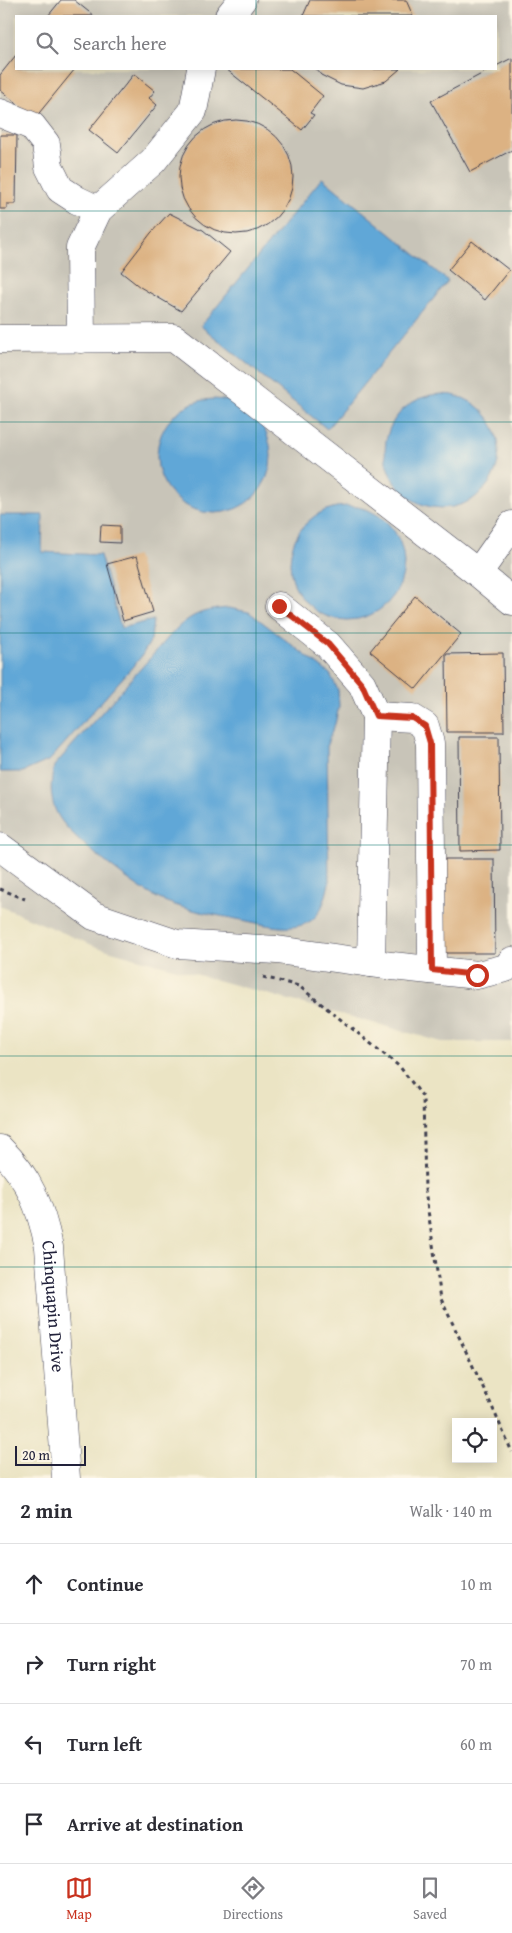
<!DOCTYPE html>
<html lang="en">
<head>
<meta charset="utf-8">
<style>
  body { margin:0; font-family:"Gentium Book Plus",serif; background:#f7f7f7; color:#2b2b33 }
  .controls { position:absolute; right:15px; bottom:15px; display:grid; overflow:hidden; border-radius:0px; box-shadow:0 2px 12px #0003 }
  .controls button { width:45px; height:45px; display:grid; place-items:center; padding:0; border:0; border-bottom:1px solid #e1e1e2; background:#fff; color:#2b2b33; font:25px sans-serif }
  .scale { position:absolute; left:15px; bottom:12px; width:71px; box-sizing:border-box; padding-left:5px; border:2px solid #22223b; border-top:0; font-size:14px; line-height:18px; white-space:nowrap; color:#22223b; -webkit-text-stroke:4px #fcf5e5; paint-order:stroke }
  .stop { position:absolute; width:15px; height:15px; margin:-11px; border:4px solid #c8321e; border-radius:50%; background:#fff }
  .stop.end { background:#c8321e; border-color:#fff; box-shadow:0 1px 5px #0008 }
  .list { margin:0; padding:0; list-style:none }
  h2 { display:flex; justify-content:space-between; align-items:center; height:65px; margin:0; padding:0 20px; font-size:21px }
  h2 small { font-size:16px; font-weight:400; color:#7c7c81 }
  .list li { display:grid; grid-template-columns:32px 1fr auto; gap:15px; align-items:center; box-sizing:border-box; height:80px; padding:0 20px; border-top:1px solid #e1e1e2 }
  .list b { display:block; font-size:19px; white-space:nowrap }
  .list em { font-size:16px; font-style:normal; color:#7c7c81 }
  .icon { flex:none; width:28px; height:28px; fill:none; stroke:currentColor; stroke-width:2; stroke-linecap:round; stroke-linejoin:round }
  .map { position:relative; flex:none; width:512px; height:1478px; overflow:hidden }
  .search { position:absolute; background:#fff; box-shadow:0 2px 12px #0003; left:15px; right:15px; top:15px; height:55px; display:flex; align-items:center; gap:12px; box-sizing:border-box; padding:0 18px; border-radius:0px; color:#7c7c81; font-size:19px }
  .sheet { height:385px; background:#fff }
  nav { display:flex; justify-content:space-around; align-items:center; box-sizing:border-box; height:70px; border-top:1px solid #e1e1e2; background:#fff; font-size:14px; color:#7c7c81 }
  nav a { display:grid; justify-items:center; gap:2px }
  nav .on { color:#c8321e }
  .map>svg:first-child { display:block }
  .industrial { fill:#c8c4b8; fill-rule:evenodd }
  .water { fill:#61a7d7; stroke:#426489 }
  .building { fill:#dcb283 }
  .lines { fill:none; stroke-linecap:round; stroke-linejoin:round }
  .minor-casing { stroke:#403f50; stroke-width:29 }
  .path { stroke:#403f50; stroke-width:3; stroke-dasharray:4 4; stroke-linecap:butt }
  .minor { stroke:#fff; stroke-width:28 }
  .route { stroke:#c8321e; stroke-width:6 }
  .grid { fill:none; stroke:#0f766e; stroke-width:1; stroke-opacity:0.55 }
  .labels { text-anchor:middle; stroke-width:5; stroke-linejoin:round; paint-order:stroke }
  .street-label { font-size:18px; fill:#22223b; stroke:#fcf5e5 }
</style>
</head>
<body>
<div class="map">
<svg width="512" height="1478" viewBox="0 0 512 1478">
  <rect width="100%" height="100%" fill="#fcf5e5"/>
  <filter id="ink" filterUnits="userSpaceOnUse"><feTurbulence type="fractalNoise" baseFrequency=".02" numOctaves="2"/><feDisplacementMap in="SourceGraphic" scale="10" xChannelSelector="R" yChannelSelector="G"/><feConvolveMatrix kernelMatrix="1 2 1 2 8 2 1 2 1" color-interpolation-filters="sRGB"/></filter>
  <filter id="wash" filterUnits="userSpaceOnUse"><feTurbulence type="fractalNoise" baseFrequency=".0096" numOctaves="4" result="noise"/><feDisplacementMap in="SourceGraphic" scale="20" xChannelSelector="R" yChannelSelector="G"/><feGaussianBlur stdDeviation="1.12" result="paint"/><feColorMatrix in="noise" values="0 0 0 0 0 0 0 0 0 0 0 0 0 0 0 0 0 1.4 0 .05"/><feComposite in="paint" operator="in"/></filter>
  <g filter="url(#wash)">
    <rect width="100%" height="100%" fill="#ebe4c4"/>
    <!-- industrial -->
    <path class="industrial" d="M 0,0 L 512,0 L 512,1042 L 442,1042 L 97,947 L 0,906 ZM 16,16 L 496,16 L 496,69 L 16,69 Z"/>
    <!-- water -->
    <path class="water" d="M 322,178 L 448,281 L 327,429 L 201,326 Z
      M385 451a57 57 0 1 1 114 0a57 57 0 1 1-114 0Z
      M157 456a57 57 0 1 1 114 0a57 57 0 1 1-114 0Z
      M290 563a57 57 0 1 1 114 0a57 57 0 1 1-114 0Z
      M 0,515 L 43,515 L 42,552 L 100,555 L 121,628 L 153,620 L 151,640 L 141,657 L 50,760 L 23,772 L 0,772 Z
      M 229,608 L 249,612 L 330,674 L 338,690 L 339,706 L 335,724 L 327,744 L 329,883 C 326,896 323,911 312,920 C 292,934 264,924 242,920 C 216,915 189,911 164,901 C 142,893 74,840 61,820 C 49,803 50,785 54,766 L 175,630 C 193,613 204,610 229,608 Z"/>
    <g id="blocks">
      <!-- building -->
      <path class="building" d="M 61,0 L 74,0 L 94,16 L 48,16 Z
        M 310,0 L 406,0 L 413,16 L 303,16 Z
        M 16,55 L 16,69 L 75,69 L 35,118 L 0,90 L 0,75 Z
        M 512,58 L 512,150 L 470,172 L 431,101 L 491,69 L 496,69 L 496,66 Z
        M 226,69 L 290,69 L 323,96 L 310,113 L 314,115 L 302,130 Z
        M 316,69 L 400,69 L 386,81 L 363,88 L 341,85 L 321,75 Z
        M 134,74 L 155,91 L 149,98 L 157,105 L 118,153 L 89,130 Z
        M179 177a57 57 0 1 1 114 0a57 57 0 1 1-114 0Z
        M 0,135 L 17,135 L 16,204 L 7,204 L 7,209 L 0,209 Z
        M 169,213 L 203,230 L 230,252 L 181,311 L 140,287 L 121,272 L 151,233 Z
        M 472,241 L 509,270 L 485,300 L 448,270 Z
        M 101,525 L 120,526 L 120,543 L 100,542 Z
        M 137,556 L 153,612 L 123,621 L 107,564 Z
        M 415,596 L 461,634 L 416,689 L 370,651 Z
        M 503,653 L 504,732 L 447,732 L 446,654 Z
        M 459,737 L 499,737 L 500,850 L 460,851 Z
        M 442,859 L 494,859 L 495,953 L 442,953 Z"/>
    </g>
  </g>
  <g filter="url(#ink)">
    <use href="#blocks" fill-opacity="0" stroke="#403f50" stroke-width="1"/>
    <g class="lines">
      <defs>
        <g id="minor">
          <path d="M 229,16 L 242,0"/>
          <path d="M 0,113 L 32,126 L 46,144 L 49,167 L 60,189 L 77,200 L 98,210"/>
          <path d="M 0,339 L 174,338 L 478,573 L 512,601"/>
          <path d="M 81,339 L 80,248 L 98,210 L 153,161 L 193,111 L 201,69"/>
          <path d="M 478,573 L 512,525"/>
          <path d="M 279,606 L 328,645 L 362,684 L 376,716 L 371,963"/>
          <path d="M 376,716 L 412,718 L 425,726 L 430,743 L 432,970"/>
          <path d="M 0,847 L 94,916 L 177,944 L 277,950 L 392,966 L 477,975 L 506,968 L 512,961"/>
          <path id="s1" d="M 0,1149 C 29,1177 41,1208 49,1247 L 66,1478"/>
        </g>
      </defs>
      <!-- minor casing -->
      <use href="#minor" class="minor-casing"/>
      <!-- path -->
      <path class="path" d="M 0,889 L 25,899
        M 263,977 L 299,986 L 400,1067 L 423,1097 L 425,1190 L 441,1299 L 490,1402 L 512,1452"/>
      <!-- minor -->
      <use href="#minor" class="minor"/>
    </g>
  </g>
  <g class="lines" filter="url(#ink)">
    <!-- route -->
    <path class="route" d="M 279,606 L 328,644 L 362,684 L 376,716 L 412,718 L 425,726 L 430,743 L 432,970 L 477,975"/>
  </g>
  <!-- grid -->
  <path class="grid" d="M 256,0 L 256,16M 256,69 L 256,1478M 0,211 L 512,211M 0,422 L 512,422M 0,633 L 512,633M 0,845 L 512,845M 0,1056 L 512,1056M 0,1267 L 512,1267"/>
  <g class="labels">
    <!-- street labels -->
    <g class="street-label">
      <text dy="6" stroke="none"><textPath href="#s1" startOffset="171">Chinquapin Drive</textPath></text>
    </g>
  </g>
</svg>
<div class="controls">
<button><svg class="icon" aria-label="locate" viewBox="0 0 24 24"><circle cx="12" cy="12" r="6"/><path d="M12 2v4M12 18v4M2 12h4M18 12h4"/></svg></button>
</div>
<div class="scale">20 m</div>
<div class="stop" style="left:477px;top:975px"></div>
<div class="stop end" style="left:279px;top:606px"></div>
<div class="search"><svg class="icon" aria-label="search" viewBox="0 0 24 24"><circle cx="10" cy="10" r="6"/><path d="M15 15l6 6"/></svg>Search here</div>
</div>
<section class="sheet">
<h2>2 min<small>Walk · 140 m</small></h2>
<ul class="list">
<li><svg class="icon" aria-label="ahead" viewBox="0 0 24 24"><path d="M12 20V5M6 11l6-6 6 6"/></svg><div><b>Continue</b></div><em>10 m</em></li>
<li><svg class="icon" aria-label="right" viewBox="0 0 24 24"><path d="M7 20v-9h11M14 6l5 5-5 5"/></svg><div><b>Turn right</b></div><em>70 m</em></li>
<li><svg class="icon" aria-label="left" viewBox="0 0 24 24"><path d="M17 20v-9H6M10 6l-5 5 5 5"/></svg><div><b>Turn left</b></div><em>60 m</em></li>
<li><svg class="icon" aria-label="arrive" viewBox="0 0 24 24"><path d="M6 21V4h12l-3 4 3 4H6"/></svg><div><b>Arrive at destination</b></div></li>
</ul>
</section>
<nav>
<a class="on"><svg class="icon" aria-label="map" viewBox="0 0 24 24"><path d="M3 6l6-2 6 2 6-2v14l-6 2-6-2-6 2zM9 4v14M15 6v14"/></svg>Map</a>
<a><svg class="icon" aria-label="directions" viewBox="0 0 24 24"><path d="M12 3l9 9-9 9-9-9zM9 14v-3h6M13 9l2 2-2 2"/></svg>Directions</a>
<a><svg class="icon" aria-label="saved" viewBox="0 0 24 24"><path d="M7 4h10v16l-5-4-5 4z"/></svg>Saved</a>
</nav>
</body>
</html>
